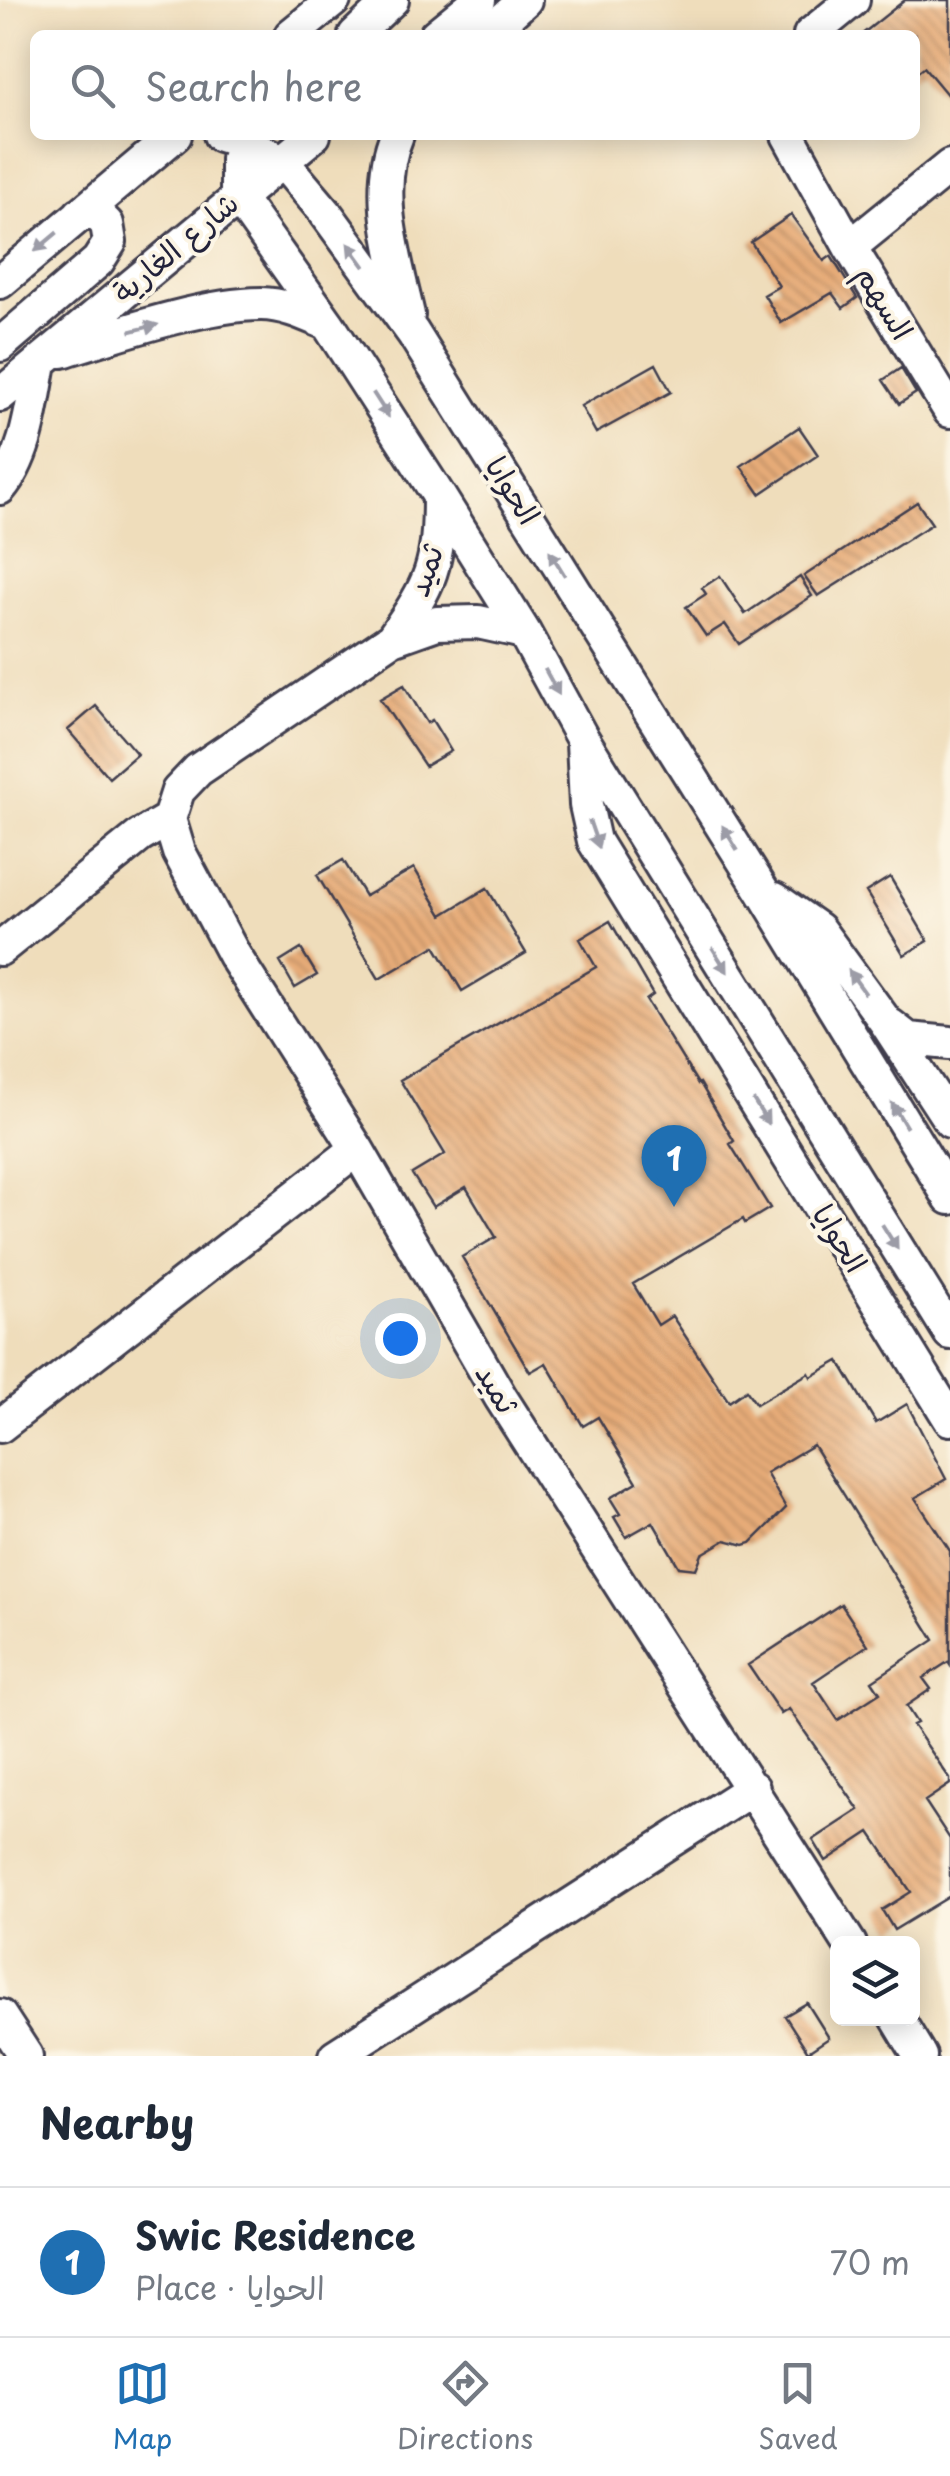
<!DOCTYPE html>
<html lang="en">
<head>
<meta charset="utf-8">
<style>
  body { margin:0; font-family:"Playpen Sans","Playpen Sans Arabic",sans-serif; background:#f2f2f3; color:#1f2937 }
  .controls { position:absolute; right:30px; bottom:30px; display:grid; overflow:hidden; border-radius:15px; box-shadow:0 5px 25px #0003 }
  .controls button { width:90px; height:90px; display:grid; place-items:center; padding:0; border:0; border-bottom:2px solid #e0e1e3; background:#fff; color:#1f2937; font:50px sans-serif }
  .you { position:absolute; left:400px; top:1338px; width:35px; height:35px; margin:-25px; border:8px solid #fff; border-radius:50%; background:#1a73e8; box-shadow:0 0 0 15px #1a73e833 }
  .badge { display:grid; place-items:center; width:65px; height:65px; border-radius:50%; background:#1f6fb2; color:#fff; font-size:32px; font-weight:700 }
  .pin { position:absolute; translate:-50% -82px; filter:drop-shadow(0 2px 5px #0008) }
  .pin::after { content:''; position:absolute; top:52px; width:35px; height:30px; background:inherit; clip-path:polygon(0 0,100% 0,50% 100%) }
  .list { margin:0; padding:0; list-style:none }
  h2 { display:flex; justify-content:space-between; align-items:center; height:130px; margin:0; padding:0 40px; font-size:42px }
  h2 small { font-size:32px; font-weight:400; color:#747a83 }
  .list li { display:grid; grid-template-columns:65px 1fr auto; gap:30px; align-items:center; box-sizing:border-box; height:150px; padding:0 40px; border-top:2px solid #e0e1e3 }
  .list b { display:block; font-size:38px; white-space:nowrap }
  .list p { margin:0; font-size:32px; white-space:nowrap; color:#747a83 }
  .list em { font-size:32px; font-style:normal; color:#747a83 }
  .icon { flex:none; width:55px; height:55px; fill:none; stroke:currentColor; stroke-width:2; stroke-linecap:round; stroke-linejoin:round }
  .map { position:relative; flex:none; width:950px; height:2056px; overflow:hidden }
  .search { position:absolute; background:#fff; box-shadow:0 5px 25px #0003; left:30px; right:30px; top:30px; height:110px; display:flex; align-items:center; gap:25px; box-sizing:border-box; padding:0 35px; border-radius:15px; color:#747a83; font-size:38px }
  .sheet { height:280px; background:#fff }
  nav { display:flex; justify-content:space-around; align-items:center; box-sizing:border-box; height:140px; border-top:2px solid #e0e1e3; background:#fff; font-size:28px; color:#747a83 }
  nav a { display:grid; justify-items:center; gap:5px }
  nav .on { color:#1f6fb2 }
  .map>svg:first-child { display:block }
  .building { fill:url(#building-back-hatch) }
  .lines { fill:none; stroke-linecap:round; stroke-linejoin:round }
  .minor-casing { stroke:#413e4e; stroke-width:38 }
  .minor { stroke:#fff; stroke-width:32 }
  .oneway { fill:#9c9ca7 }
  .labels { text-anchor:middle; stroke-width:8; stroke-linejoin:round; paint-order:stroke }
  .street-label { font-size:30px; fill:#22223b; stroke:#fcf5e5 }
</style>
</head>
<body>
<div class="map">
<svg width="950" height="2056" viewBox="0 0 950 2056">
  <defs>
    <pattern id="building-back-hatch" width="6" height="6" patternUnits="userSpaceOnUse" patternTransform="scale(2.5)"><rect width="6" height="6" fill="#e7ac78"/><path d="M-1 5l2 2M0 0l6 6M5-1l2 2" fill="none" stroke="#bb8c64"/></pattern>
  </defs>
  <rect width="100%" height="100%" fill="#fcf5e5"/>
  <filter id="ink" filterUnits="userSpaceOnUse"><feTurbulence type="fractalNoise" baseFrequency=".01" numOctaves="2"/><feDisplacementMap in="SourceGraphic" scale="20" xChannelSelector="R" yChannelSelector="G"/><feConvolveMatrix kernelMatrix="1 2 1 2 8 2 1 2 1" color-interpolation-filters="sRGB"/></filter>
  <filter id="wash" filterUnits="userSpaceOnUse"><feTurbulence type="fractalNoise" baseFrequency=".0048" numOctaves="4" result="noise"/><feDisplacementMap in="SourceGraphic" scale="40" xChannelSelector="R" yChannelSelector="G"/><feGaussianBlur stdDeviation="2.25" result="paint"/><feColorMatrix in="noise" values="0 0 0 0 0 0 0 0 0 0 0 0 0 0 0 0 0 1.4 0 .05"/><feComposite in="paint" operator="in"/></filter>
  <g filter="url(#wash)">
    <rect width="100%" height="100%" fill="#efddbb"/>
    <g id="blocks">
      <!-- building -->
      <path class="building" d="M 905,0 L 950,0 L 950,98 L 924,67 L 915,74 L 915,35 L 861,35 Z
        M 791,215 L 824,261 L 831,256 L 857,298 L 843,308 L 832,293 L 781,323 L 764,295 L 779,286 L 751,242 Z
        M 656,364 L 671,392 L 596,433 L 581,406 Z
        M 901,368 L 916,393 L 899,404 L 883,380 Z
        M 799,427 L 818,455 L 760,494 L 741,466 Z
        M 917,502 L 932,524 L 818,596 L 804,576 Z
        M 720,576 L 745,614 L 800,577 L 812,596 L 739,644 L 725,624 L 706,636 L 686,607 L 706,594 L 702,588 Z
        M 404,685 L 427,723 L 432,720 L 451,751 L 425,766 L 380,699 Z
        M 96,706 L 137,754 L 109,778 L 68,730 Z
        M 343,860 L 365,896 L 414,868 L 442,915 L 487,888 L 526,953 L 462,991 L 435,946 L 379,979 L 317,875 Z
        M 890,877 L 928,941 L 904,955 L 866,892 Z
        M 610,921 L 653,995 L 646,1000 L 698,1084 L 700,1083 L 734,1141 L 730,1144 L 770,1208 L 745,1223 L 743,1219 L 633,1284 L 658,1325 L 672,1316 L 729,1402 L 746,1390 L 756,1404 L 809,1373 L 811,1377 L 839,1361 L 876,1423 L 907,1404 L 946,1479 L 915,1498 L 950,1551 L 950,1665 L 948,1662 L 923,1678 L 931,1689 L 906,1706 L 917,1723 L 913,1725 L 950,1779 L 950,1784 L 925,1801 L 950,1839 L 950,1896 L 894,1930 L 882,1910 L 911,1892 L 870,1832 L 826,1861 L 813,1840 L 859,1810 L 789,1709 L 781,1714 L 748,1665 L 841,1604 L 868,1645 L 813,1682 L 838,1720 L 880,1693 L 872,1681 L 934,1640 L 813,1445 L 766,1473 L 786,1508 L 751,1543 L 744,1545 L 726,1540 L 702,1554 L 696,1569 L 679,1567 L 653,1522 L 626,1537 L 614,1517 L 620,1514 L 610,1498 L 637,1482 L 598,1417 L 583,1426 L 546,1363 L 530,1372 L 462,1257 L 496,1237 L 466,1187 L 433,1207 L 412,1174 L 445,1154 L 400,1080 L 596,967 L 580,939 Z
        M 301,949 L 317,975 L 295,988 L 280,962 Z
        M 807,2003 L 829,2038 L 808,2052 L 785,2016 Z"/>
    </g>
  </g>
  <g filter="url(#ink)">
    <use href="#blocks" fill-opacity="0" stroke="#413e4e" stroke-width="2.5"/>
    <g class="lines">
      <defs>
        <path id="minor" d="M 291,35 L 334,0
          M 355,35 L 392,0
          M 436,35 L 479,0
          M 486,35 L 525,0
          M 810,35 L 853,0
          M 220,135 L 243,142 L 282,161 L 325,212 L 413,333 L 762,890 L 950,1198
          M 248,135 L 237,159 L 237,196 L 328,324 L 439,496 L 524,632 L 582,738 L 950,1333
          M 397,135 C 373,191 395,258 408,315
          M 788,135 L 850,247 L 950,411
          M 850,247 L 950,166
          M 0,282 L 175,135
          M 0,345 L 98,261 L 110,242 L 107,224 L 97,214 L 80,214
          M 62,351 C 117,334 204,304 261,304 C 284,304 307,315 328,324
          M 0,395 L 314,135
          M 0,488 C 28,455 32,404 40,363
          M 392,639 C 432,582 439,566 439,496
          M 583,742 L 586,805 L 594,841 L 950,1419
          M 169,819 L 179,852 L 234,955 L 357,1149 L 501,1398 L 850,1944
          M 775,899 L 818,929 L 885,1021 L 950,1121
          M 0,949 L 140,836 L 169,819 L 178,791 L 198,770 L 392,639 L 437,623 L 478,622 L 524,632
          M 890,1025 L 908,1039 L 950,1043
          M 0,1426 L 357,1149
          M 0,2016 L 26,2056
          M 897,2018 L 920,2056
          M 335,2056 L 753,1788"/>
      </defs>
      <!-- minor casing -->
      <use href="#minor" class="minor-casing"/>
      <!-- minor -->
      <use href="#minor" class="minor"/>
    </g>
    <!-- one-way arrows -->
    <defs><path id="oneway-solid" d="M-6-.8H1V-3.2L6.5 0L1 3.2V.8H-6Z" transform="scale(2.5)"/></defs>
    <g class="oneway">
      <use href="#oneway-solid" transform="translate(46 242) rotate(140)"/>
      <use href="#oneway-solid" transform="translate(356 255) rotate(-126)"/>
      <use href="#oneway-solid" transform="translate(144 328) rotate(-14)"/>
      <use href="#oneway-solid" transform="translate(381 405) rotate(57)"/>
      <use href="#oneway-solid" transform="translate(557 563) rotate(-122)"/>
      <use href="#oneway-solid" transform="translate(552 682) rotate(61)"/>
      <use href="#oneway-solid" transform="translate(594 834) rotate(71)"/>
      <use href="#oneway-solid" transform="translate(730 838) rotate(-122)"/>
      <use href="#oneway-solid" transform="translate(720 960) rotate(58)"/>
      <use href="#oneway-solid" transform="translate(857 982) rotate(-126)"/>
      <use href="#oneway-solid" transform="translate(761 1112) rotate(58)"/>
      <use href="#oneway-solid" transform="translate(899 1115) rotate(-121)"/>
      <use href="#oneway-solid" transform="translate(890 1237) rotate(58)"/>
    </g>
  </g>
  <g class="labels">
    <!-- street labels -->
    <g class="street-label">
      <text transform="translate(176 248) rotate(-40)" y="10">شارع الغارية</text>
      <text transform="translate(884 303) rotate(59)" y="10">السهم</text>
      <text transform="translate(512 491) rotate(58)" y="10">الحوايا</text>
      <text transform="translate(426 571) rotate(-71)" y="10">ثميد</text>
      <text transform="translate(839 1239) rotate(58)" y="10">الحوايا</text>
      <text transform="translate(496 1389) rotate(59)" y="10">ثميد</text>
    </g>
  </g>
</svg>
<div class="controls">
<button><svg class="icon" aria-label="layers" viewBox="0 0 24 24"><path d="M12 4l9 5-9 5-9-5zM3 14l9 5 9-5"/></svg></button>
</div>
<div class="you"></div>
<div class="pin badge" style="left:674px;top:1207px">1</div>
<div class="search"><svg class="icon" aria-label="search" viewBox="0 0 24 24"><circle cx="10" cy="10" r="6"/><path d="M15 15l6 6"/></svg>Search here</div>
</div>
<section class="sheet">
<h2>Nearby<small></small></h2>
<ul class="list">
<li><span class="badge">1</span><div><b>Swic Residence</b><p>Place · الحوايا</p></div><em>70 m</em></li>
</ul>
</section>
<nav>
<a class="on"><svg class="icon" aria-label="map" viewBox="0 0 24 24"><path d="M3 6l6-2 6 2 6-2v14l-6 2-6-2-6 2zM9 4v14M15 6v14"/></svg>Map</a>
<a><svg class="icon" aria-label="directions" viewBox="0 0 24 24"><path d="M12 3l9 9-9 9-9-9zM9 14v-3h6M13 9l2 2-2 2"/></svg>Directions</a>
<a><svg class="icon" aria-label="saved" viewBox="0 0 24 24"><path d="M7 4h10v16l-5-4-5 4z"/></svg>Saved</a>
</nav>
</body>
</html>
